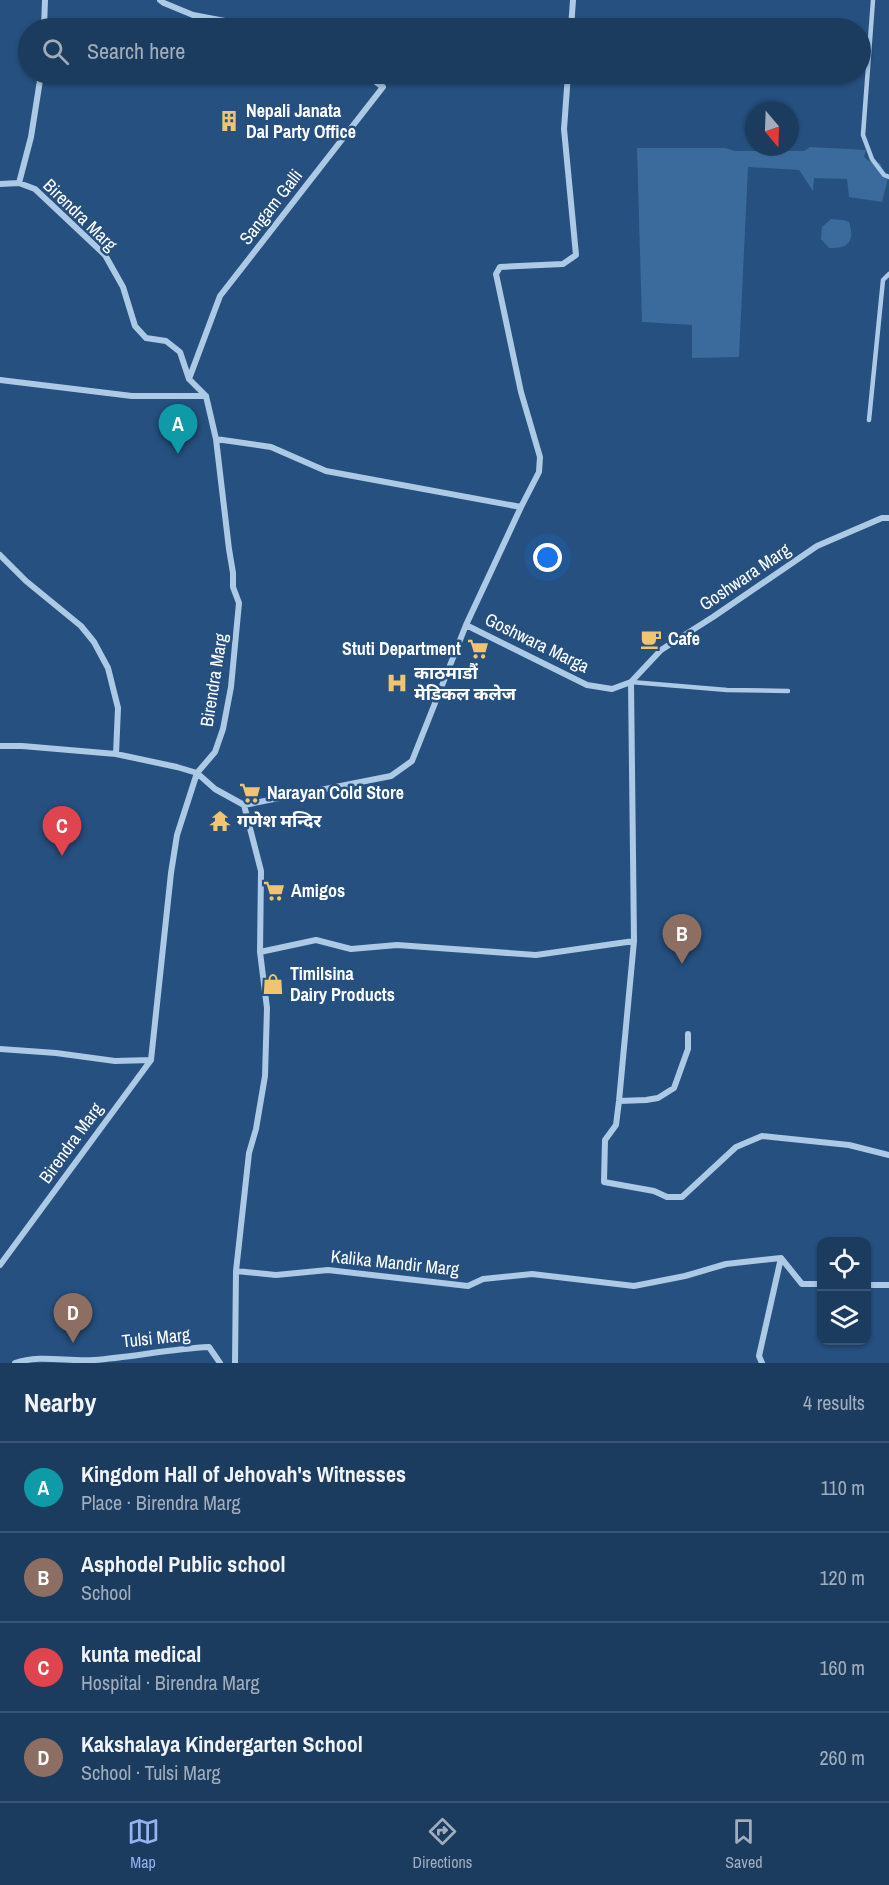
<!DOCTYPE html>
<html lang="en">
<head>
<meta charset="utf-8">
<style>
  body { margin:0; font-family:"Archivo Narrow","Noto Sans Devanagari",sans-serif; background:#294768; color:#f1f3f6 }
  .controls { position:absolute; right:18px; bottom:18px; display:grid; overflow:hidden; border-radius:12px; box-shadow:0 2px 4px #0004 }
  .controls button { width:54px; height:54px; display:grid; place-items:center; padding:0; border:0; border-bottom:2px solid #3a5674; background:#1c3c5f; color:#f1f3f6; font:30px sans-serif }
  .compass { position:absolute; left:745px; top:102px; width:54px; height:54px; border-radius:50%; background:#1c3c5f; box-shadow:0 2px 4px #0004; rotate:161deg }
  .you { position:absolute; left:548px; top:558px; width:21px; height:21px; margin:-15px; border:4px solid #fff; border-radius:50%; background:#1a73e8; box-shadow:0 0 0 9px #1a73e833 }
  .badge { display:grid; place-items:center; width:39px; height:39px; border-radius:50%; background:#95b2f1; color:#fff; font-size:20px; font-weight:700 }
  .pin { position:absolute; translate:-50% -50px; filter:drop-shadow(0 2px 3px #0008) }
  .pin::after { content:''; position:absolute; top:32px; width:21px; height:18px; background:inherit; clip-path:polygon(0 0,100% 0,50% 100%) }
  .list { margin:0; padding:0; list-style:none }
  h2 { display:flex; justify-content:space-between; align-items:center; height:78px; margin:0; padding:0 24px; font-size:26px }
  h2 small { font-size:20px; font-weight:400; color:#a0adbd }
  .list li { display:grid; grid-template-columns:39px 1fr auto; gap:18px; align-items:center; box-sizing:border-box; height:90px; padding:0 24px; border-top:2px solid #3a5674 }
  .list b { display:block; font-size:22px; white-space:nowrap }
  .list p { margin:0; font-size:20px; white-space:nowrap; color:#a0adbd }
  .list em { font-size:20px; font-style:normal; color:#a0adbd }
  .icon { flex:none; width:33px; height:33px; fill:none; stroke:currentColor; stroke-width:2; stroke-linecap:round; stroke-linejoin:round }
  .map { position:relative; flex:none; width:889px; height:1363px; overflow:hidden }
  .search { position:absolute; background:#1c3c5f; box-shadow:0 2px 4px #0004; left:18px; right:18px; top:18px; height:66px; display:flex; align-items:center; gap:15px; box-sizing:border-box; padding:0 21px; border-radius:33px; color:#a0adbd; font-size:22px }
  .sheet { height:438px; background:#1c3c5f }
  nav { display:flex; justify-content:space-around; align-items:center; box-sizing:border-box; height:84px; border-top:2px solid #3a5674; background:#1c3c5f; font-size:16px; color:#a0adbd }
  nav a { display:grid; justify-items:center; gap:3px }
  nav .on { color:#95b2f1 }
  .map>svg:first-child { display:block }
  .green { fill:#3a6b9c }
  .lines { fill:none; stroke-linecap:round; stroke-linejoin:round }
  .service { stroke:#acc9e6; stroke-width:4.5 }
  .minor { stroke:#acc9e6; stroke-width:6 }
  .labels { text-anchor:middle; stroke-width:5; stroke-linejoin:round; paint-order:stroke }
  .poi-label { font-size:18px; font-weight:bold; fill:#fff; stroke:#26507f; text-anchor:start }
  .street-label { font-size:18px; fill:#fff; stroke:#26507f }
</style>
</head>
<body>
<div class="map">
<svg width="889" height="1363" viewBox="0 0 889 1363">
  <rect width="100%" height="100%" fill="#26507f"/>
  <!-- green -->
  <path class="green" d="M 810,147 L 866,150 L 864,157 L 869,161 L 880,163 L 888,178 L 882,202 L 849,197 L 847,179 L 814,178 L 813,191 L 799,170 L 748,167 L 739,357 L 692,358 L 692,325 L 642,322 L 637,148 L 725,148 L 735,151 L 804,151 Z
    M 831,219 L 843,220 L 849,222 C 855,241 849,249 829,248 L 821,239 L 822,227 Z"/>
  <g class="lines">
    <!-- service -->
    <path class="service" d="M 873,0 L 863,135 L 872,159 L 884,175 L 889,177
      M 869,420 L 883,280 L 889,274
      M 631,682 L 727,690 L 788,691"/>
    <!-- minor -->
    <path class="minor" d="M 160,0 L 164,3 L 193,15 L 263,28
      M 44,28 L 45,0
      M 571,28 L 573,0
      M 19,183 L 31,137 L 41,74
      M 0,184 L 19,183 L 35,189 L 105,255 L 123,287 L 135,326 L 146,338 L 166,341 L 180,352 L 189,379 L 206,396 L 216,439 L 229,549 L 233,573 L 233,587 L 239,603 L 231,687 L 223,729 L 215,752 L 197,773 L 177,835 L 171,873 L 151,1060 L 0,1265
      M 189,379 L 220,296 L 383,87 L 369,77 L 361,74
      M 0,380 L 132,396 L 206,396
      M 216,439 L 271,447 L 326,471 L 521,507
      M 0,555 L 26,581 L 81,626 L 94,642 L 108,668 L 118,708 L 116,754
      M 466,625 L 587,685 L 612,689 L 631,682 L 661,650 L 713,617 L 817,546 L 882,518 L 889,518
      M 631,682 L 634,941 L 619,1101 L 616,1125 L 605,1140 L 604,1182 L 654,1191 L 667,1197 L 682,1197 L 736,1147 L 762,1136 L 849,1145 L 889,1155
      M 0,746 L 22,746 L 116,754 L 177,767 L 197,773 L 215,789 L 244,805
      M 244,805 L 391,776 L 412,761 L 466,625 L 521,507 L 539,472 L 540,457 L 521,392 L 496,274 L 500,267 L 563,264 L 576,255 L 564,129 L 568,74
      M 260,952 L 316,940 L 351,949 L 397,945 L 536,955 L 634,941
      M 0,1049 L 56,1053 L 115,1061 L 151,1060
      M 619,1101 L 646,1100 L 658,1098 L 674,1088 L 688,1049 L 688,1034
      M 236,1271 L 276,1275 L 328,1270 L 468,1286 L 483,1279 L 532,1274 L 634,1286 L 685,1276 L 726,1264 L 781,1258 L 802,1284 L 822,1284
      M 866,1285 L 889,1285
      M 15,1363 C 40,1354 68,1362 94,1360 C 132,1357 170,1349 209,1347 L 220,1363
      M 235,1363 L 236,1271 L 249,1153 L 256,1129 L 265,1076 L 267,1008 L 260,952 L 261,871 L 244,805
      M 762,1363 L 759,1356 L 781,1258"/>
  </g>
  <!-- icons -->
  <defs>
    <symbol id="building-bare" viewBox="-9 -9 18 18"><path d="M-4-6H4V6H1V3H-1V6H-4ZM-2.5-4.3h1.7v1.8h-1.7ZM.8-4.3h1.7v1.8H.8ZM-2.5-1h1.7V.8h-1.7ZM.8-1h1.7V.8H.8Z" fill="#efc571" stroke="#26507f" stroke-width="2.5" paint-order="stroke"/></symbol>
    <symbol id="cafe-bare" viewBox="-9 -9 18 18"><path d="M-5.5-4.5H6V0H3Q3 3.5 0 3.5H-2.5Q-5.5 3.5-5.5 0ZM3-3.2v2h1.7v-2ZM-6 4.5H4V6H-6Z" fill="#efc571" stroke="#26507f" stroke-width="2.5" paint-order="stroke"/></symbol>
    <symbol id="supermarket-bare" viewBox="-9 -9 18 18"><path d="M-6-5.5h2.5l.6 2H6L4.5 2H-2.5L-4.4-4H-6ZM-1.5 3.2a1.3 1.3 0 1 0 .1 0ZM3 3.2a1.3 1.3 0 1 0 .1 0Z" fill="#efc571" stroke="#26507f" stroke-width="2.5" paint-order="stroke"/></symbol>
    <symbol id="hospital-bare" viewBox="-9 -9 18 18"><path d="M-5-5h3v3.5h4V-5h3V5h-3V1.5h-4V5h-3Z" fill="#efc571" stroke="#26507f" stroke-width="2.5" paint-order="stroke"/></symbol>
    <symbol id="temple-bare" viewBox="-9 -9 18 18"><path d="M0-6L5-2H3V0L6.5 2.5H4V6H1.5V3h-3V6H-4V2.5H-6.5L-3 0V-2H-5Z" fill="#efc571" stroke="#26507f" stroke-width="2.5" paint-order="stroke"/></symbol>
    <symbol id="shop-bare" viewBox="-9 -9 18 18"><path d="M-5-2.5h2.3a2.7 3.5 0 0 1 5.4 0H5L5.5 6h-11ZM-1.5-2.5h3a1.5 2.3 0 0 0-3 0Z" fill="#efc571" stroke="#26507f" stroke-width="2.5" paint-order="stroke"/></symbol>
  </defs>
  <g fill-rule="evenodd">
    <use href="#building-bare" x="214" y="106" width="30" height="30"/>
    <use href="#cafe-bare" x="636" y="624" width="30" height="30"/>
    <use href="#supermarket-bare" x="463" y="634" width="30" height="30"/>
    <use href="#hospital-bare" x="382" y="668" width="30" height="30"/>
    <use href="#supermarket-bare" x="235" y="778" width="30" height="30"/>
    <use href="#temple-bare" x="205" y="806" width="30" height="30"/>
    <use href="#supermarket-bare" x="259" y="876" width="30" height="30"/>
    <use href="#shop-bare" x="258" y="969" width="30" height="30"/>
  </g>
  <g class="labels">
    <!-- poi labels -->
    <g class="poi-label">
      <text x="246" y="117">Nepali Janata<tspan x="246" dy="21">Dal Party Office</tspan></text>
      <text x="668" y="645">Cafe</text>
      <text x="461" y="655" text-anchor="end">Stuti Department</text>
      <text x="414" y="679">काठमाडौं<tspan x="414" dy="21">मेडिकल कलेज</tspan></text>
      <text x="267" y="799">Narayan Cold Store</text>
      <text x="237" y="827">गणेश मन्दिर</text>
      <text x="291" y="897">Amigos</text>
      <text x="290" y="980">Timilsina<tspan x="290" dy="21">Dairy Products</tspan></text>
    </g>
    <!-- street labels -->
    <g class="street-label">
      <text transform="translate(271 207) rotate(-52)" y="6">Sangam Galli</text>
      <text transform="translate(80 215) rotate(44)" y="6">Birendra Marg</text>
      <text transform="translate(745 577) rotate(-34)" y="6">Goshwara Marg</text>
      <text transform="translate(537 643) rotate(26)" y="6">Goshwara Marga</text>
      <text transform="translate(214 680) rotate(-81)" y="6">Birendra Marg</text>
      <text transform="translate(71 1143) rotate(-54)" y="6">Birendra Marg</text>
      <text transform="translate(395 1263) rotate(6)" y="6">Kalika Mandir Marg</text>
      <text transform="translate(156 1338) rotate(-6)" y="6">Tulsi Marg</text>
    </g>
  </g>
</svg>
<div class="controls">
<button><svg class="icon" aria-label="locate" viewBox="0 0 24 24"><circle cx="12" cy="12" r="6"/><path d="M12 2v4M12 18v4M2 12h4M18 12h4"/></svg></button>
<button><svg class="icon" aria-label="layers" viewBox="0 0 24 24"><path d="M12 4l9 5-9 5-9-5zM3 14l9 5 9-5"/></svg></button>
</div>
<svg class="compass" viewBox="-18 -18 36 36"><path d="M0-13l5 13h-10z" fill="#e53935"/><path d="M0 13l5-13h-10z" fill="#a0adbd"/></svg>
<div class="you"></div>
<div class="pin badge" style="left:178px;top:454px;background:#0f9aa8">A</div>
<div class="pin badge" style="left:682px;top:964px;background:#8d6e63">B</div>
<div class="pin badge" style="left:62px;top:856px;background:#e0444e">C</div>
<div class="pin badge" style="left:73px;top:1343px;background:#8d6e63">D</div>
<div class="search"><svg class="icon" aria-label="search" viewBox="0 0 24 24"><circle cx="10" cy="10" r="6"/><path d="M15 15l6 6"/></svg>Search here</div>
</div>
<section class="sheet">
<h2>Nearby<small>4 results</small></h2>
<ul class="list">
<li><span class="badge" style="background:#0f9aa8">A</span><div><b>Kingdom Hall of Jehovah's Witnesses</b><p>Place · Birendra Marg</p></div><em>110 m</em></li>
<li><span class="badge" style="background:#8d6e63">B</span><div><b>Asphodel Public school</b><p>School</p></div><em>120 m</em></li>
<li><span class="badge" style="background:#e0444e">C</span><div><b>kunta medical</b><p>Hospital · Birendra Marg</p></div><em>160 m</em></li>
<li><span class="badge" style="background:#8d6e63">D</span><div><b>Kakshalaya Kindergarten School</b><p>School · Tulsi Marg</p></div><em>260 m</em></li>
</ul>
</section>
<nav>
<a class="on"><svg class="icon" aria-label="map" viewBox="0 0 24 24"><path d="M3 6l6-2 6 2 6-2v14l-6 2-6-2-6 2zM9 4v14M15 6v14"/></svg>Map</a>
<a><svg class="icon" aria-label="directions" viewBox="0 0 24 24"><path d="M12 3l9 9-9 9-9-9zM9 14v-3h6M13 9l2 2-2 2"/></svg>Directions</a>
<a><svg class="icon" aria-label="saved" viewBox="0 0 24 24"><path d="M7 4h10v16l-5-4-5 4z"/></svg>Saved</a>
</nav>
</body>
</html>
